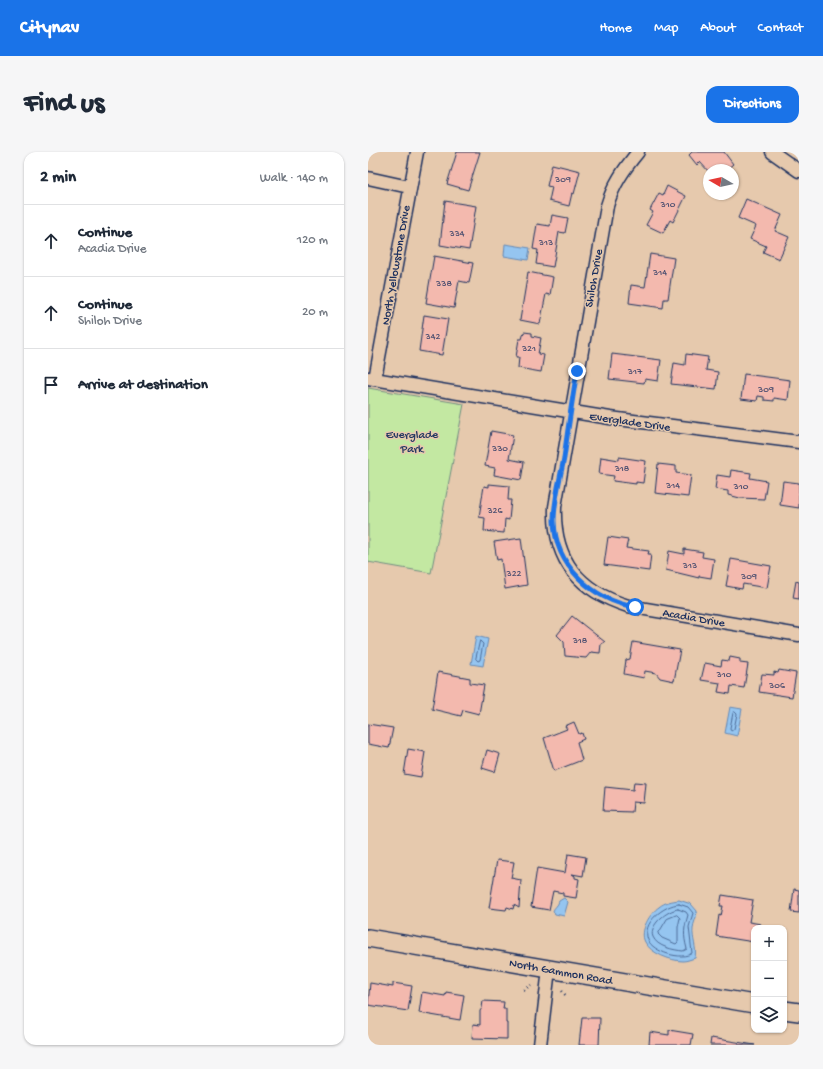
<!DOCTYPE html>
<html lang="en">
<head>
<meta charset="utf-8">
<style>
  body { margin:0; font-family:"Gochi Hand",sans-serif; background:#f6f6f7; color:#1f2937 }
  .controls { position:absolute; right:12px; bottom:12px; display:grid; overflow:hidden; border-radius:8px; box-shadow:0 1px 3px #0004 }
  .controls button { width:36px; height:36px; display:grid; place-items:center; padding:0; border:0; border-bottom:1px solid #e0e1e3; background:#fff; color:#1f2937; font:20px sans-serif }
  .compass { position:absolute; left:335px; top:12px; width:36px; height:36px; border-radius:50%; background:#fff; box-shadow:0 1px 3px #0004; rotate:279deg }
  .stop { position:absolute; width:12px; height:12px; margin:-9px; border:3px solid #1a73e8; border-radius:50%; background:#fff }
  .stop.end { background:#1a73e8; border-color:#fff; box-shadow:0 1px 4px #0008 }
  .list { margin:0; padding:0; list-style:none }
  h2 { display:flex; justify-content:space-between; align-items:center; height:52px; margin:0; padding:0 16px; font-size:17px }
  h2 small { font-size:13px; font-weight:400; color:#747a83 }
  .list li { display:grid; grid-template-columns:26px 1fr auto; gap:12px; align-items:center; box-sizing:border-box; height:72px; padding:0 16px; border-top:1px solid #e0e1e3 }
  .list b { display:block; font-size:15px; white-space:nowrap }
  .list p { margin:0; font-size:13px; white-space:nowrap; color:#747a83 }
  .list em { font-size:13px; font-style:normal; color:#747a83 }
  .icon { flex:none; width:22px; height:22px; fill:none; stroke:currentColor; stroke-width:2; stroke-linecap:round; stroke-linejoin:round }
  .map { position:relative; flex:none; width:431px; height:893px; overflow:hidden; border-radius:12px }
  header { display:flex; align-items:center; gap:24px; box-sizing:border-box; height:56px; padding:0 20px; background:#1a73e8; color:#fff }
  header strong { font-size:19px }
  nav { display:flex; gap:22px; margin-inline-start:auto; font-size:14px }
  .intro { display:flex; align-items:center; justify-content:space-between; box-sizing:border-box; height:96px; padding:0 24px }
  h1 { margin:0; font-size:28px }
  .button { padding:10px 18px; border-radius:12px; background:#1a73e8; color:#fff; font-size:14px; font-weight:700 }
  main { display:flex; gap:24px; padding:0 24px }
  aside { flex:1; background:#fff; border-radius:12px; box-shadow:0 1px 3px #0004 }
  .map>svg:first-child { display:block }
  .green { fill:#c3e8a2; stroke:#6f8c80 }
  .water { fill:#95c5f0; stroke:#6489b6 }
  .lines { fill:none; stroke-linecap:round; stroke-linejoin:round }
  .shore { stroke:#4c6b98; stroke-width:1 }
  .building { fill:#f3b9ae; stroke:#1b2f5e }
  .minor-casing { stroke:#1b2f5e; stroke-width:15 }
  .secondary-casing { stroke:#1b2f5e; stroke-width:20 }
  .path { stroke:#1b2f5e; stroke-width:2.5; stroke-dasharray:1 3; stroke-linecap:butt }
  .minor { stroke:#e6c9ad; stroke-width:12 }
  .secondary { stroke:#e6c9ad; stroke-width:17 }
  .route { stroke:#1a73e8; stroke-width:5 }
  .labels { text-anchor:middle; stroke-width:3; stroke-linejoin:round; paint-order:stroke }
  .number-label { font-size:10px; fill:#515272 }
  .street-label { font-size:12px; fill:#1b2f5e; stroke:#e6c9ad }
  .park-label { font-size:12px; fill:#233861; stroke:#e6c9ad }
</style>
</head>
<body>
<header>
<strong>Citynav</strong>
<nav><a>Home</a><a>Map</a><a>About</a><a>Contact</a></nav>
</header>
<div class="intro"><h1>Find us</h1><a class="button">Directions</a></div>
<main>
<aside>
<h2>2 min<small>Walk · 140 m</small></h2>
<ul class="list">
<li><svg class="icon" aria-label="ahead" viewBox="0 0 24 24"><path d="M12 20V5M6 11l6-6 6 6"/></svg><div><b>Continue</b><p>Acadia Drive</p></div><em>120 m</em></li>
<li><svg class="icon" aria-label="ahead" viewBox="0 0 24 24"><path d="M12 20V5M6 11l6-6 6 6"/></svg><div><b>Continue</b><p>Shiloh Drive</p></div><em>20 m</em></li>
<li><svg class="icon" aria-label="arrive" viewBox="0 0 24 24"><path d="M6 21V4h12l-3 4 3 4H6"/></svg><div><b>Arrive at destination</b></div></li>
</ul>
</aside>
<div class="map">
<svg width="431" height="893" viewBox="0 0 431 893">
  <rect width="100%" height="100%" fill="#e6c9ad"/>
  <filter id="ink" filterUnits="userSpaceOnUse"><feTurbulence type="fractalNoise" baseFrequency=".025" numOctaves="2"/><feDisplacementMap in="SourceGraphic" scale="8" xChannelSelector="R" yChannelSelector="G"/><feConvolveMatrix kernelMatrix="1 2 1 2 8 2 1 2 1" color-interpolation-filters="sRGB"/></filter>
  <g filter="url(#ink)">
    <!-- green -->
    <path class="green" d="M 0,236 L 96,252 L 63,421 L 0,410 Z"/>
    <!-- water -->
    <path class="water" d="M 137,92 L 162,96 L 160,108 L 136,104 Z
      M 108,484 L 120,487 L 115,514 L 103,512 Z
      M 362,555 L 374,557 L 369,584 L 357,581 Z
      M 196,746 L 200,750 L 196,764 L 187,762 L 185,759 C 186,755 190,754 191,749 Z
      M 311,748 L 323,752 L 329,759 C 329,766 325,771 325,777 C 324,787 329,795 327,806 C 323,807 319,809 315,809 C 303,809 282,801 277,790 C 271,779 282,761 291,755 C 297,750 304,749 311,748 Z"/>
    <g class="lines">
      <!-- shore -->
      <path class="shore" d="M 112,489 L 115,492 L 112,508 L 110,509 L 108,507 Z
        M 367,560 L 369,562 L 366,577 L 363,579 L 362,576 L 365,561 Z
        M 311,752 L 320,755 L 325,761 L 321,775 L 324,801 C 314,809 285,800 280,788 C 273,771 296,753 311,752 Z
        M 310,757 L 318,760 L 320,763 C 316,777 315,782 319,797 L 315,799 C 306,798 289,795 285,785 C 280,773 300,758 310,757 Z
        M 309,763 L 312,766 L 310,775 L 310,790 L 308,792 L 294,786 L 290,782 L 299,767 Z"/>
    </g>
    <!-- building -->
    <path class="building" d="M 89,0 L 112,0 L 100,38 L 79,32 Z
      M 324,0 L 356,0 L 365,12 L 358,18 L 341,18 L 341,20 L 332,10 L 329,13 L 321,3 Z
      M 184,12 L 212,19 L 206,42 L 204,41 L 201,54 L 181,49 L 184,35 L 179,34 Z
      M 299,34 L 318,44 L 305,70 L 302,68 L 295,81 L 278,73 L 285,60 L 282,58 L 291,41 L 295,43 Z
      M 378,47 L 414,63 L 407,79 L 421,85 L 411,107 L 395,100 L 398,94 L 382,87 L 388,74 L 370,66 Z
      M 77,49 L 108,54 L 101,98 L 72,93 Z
      M 184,63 L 200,66 L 197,81 L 191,80 L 185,115 L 168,112 L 170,98 L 165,97 L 169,72 L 182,74 Z
      M 282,102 L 306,106 L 300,147 L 296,147 L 295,156 L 261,151 L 263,133 L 277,135 Z
      M 66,104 L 105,111 L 101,131 L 91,129 L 86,156 L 58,151 Z
      M 160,120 L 185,125 L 182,143 L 178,142 L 172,172 L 152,168 Z
      M 56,163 L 80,167 L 74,203 L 51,199 Z
      M 156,180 L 164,181 L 164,184 L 173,186 L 170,202 L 176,203 L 173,220 L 150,216 L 151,205 L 148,205 L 151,187 L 154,187 Z
      M 244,202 L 293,208 L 290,229 L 277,227 L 276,231 L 241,227 Z
      M 318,202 L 340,205 L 338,218 L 350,220 L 348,237 L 303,232 L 306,211 L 317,213 Z
      M 376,222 L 422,228 L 420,248 L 406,246 L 406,249 L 396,248 L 396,245 L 390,244 L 389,249 L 373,247 Z
      M 123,279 L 145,283 L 141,307 L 156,310 L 153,328 L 126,323 L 127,316 L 117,314 Z
      M 233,305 L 251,308 L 251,305 L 278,309 L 275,331 L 268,330 L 268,332 L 245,329 L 246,324 L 231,322 Z
      M 290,312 L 308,314 L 308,321 L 323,323 L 320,345 L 287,341 Z
      M 363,318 L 383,321 L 382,326 L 399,329 L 396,347 L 372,346 L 360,343 L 360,339 L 347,337 L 349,323 L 362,325 Z
      M 415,329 L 431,331 L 431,356 L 412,353 Z
      M 121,332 L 141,334 L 140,348 L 143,348 L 141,368 L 137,367 L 136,381 L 116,379 L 117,366 L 111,365 L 116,334 L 121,335 Z
      M 240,385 L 260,388 L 258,396 L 281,399 L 280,402 L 283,402 L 281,419 L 236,413 Z
      M 153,386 L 159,433 L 137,437 L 133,407 L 129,408 L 126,390 Z
      M 316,397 L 335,400 L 334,405 L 346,407 L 343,426 L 331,424 L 331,426 L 298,418 L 301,399 L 316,402 Z
      M 363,407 L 403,414 L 399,436 L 375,432 L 374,437 L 358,434 Z
      M 428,429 L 431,430 L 431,447 L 425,446 Z
      M 204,464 L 237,490 L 233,492 L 232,501 L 223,500 L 218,506 L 197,504 L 196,490 L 189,483 Z
      M 265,490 L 312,498 L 306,529 L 292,526 L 288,521 L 277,519 L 276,526 L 256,522 L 258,508 L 262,507 Z
      M 362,505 L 372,507 L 372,511 L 380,512 L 376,536 L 363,534 L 362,542 L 350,540 L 352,531 L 333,528 L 337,511 L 353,514 L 354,508 L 361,509 Z
      M 411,518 L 428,521 L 424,545 L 391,540 L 394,522 L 406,523 L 406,520 L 410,521 Z
      M 70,520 L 102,526 L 102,531 L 116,533 L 111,562 L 95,558 L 93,564 L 64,557 Z
      M 206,570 L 211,582 L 214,581 L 216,587 L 209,590 L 214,608 L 186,619 L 176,586 L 199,577 L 197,574 Z
      M 0,572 L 25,576 L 21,596 L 0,592 Z
      M 40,597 L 57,600 L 53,625 L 36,622 Z
      M 119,598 L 132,602 L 127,620 L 114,616 Z
      M 266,630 L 278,631 L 276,651 L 265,650 L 264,660 L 235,659 L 237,635 L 265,638 Z
      M 200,702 L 218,705 L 215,724 L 204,722 L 207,724 L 207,726 L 211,727 L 208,746 L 195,744 L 195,741 L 185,739 L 181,758 L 163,755 L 169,716 L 197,721 Z
      M 129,708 L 146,710 L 143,726 L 153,728 L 151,756 L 146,753 L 145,757 L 139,755 L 138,758 L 121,756 Z
      M 426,737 L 431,738 L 431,761 L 423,760 Z
      M 354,743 L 385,748 L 381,770 L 393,772 L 392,776 L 386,776 L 386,790 L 348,784 L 351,763 L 353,764 L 355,754 L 352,754 Z
      M 2,831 L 25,835 L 25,831 L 44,834 L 40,859 L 0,853 Z
      M 54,840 L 77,844 L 78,840 L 96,843 L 92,868 L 51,861 Z
      M 115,849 L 136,850 L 135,857 L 138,857 L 138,871 L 139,871 L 139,887 L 104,886 L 105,872 L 112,873 L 112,859 L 114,856 Z
      M 214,866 L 232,866 L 231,893 L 211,893 Z
      M 301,878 L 325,882 L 323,893 L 281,893 L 282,880 L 301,883 Z
      M 343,886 L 387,893 L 342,893 Z"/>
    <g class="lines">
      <defs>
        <path id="minor" d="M 270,0 C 256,17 245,33 239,54 L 187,355 C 185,408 211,439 260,454 L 431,483
          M 404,0 L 431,19
          M 0,26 L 41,35
          M 0,226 L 242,266 L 431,290
          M 7,227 L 49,0
          M 172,893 L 181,817"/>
        <path id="secondary" d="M 0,786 L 386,852
          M 416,858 L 431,860"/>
      </defs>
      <!-- minor casing -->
      <use href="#minor" class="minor-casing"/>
      <!-- secondary casing -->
      <use href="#secondary" class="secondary-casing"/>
      <!-- path -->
      <path class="path" d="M 156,838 L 163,833
        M 194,839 L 199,845"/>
      <!-- minor -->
      <use href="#minor" class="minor"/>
      <!-- secondary -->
      <use href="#secondary" class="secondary"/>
    </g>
  </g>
  <g class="lines" filter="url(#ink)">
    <!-- route -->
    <path class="route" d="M 209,219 C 204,248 200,277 196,306 C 192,327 186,348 186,369 C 187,414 225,448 267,455"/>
  </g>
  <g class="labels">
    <!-- number labels -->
    <g class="number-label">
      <text x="195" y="30">309</text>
      <text x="300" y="55">310</text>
      <text x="89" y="84">334</text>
      <text x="178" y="93">313</text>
      <text x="292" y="123">314</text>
      <text x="76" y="134">338</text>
      <text x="65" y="187">342</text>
      <text x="161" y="199">321</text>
      <text x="267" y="222">317</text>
      <text x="398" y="240">309</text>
      <text x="132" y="299">330</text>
      <text x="254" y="319">318</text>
      <text x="305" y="336">314</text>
      <text x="373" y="337">310</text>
      <text x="127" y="361">326</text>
      <text x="322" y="416">313</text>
      <text x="146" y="424">322</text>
      <text x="381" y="427">309</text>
      <text x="212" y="491">318</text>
      <text x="356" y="525">310</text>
      <text x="409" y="536">306</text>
    </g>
    <!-- street labels -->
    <g class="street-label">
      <text transform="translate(27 113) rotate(-80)" y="4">North Yellowstone Drive</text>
      <text transform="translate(225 126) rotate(-80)" y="4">Shiloh Drive</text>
      <text transform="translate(262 269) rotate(8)" y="4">Everglade Drive</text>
      <text transform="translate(326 465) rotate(10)" y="4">Acadia Drive</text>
      <text transform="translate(193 819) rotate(10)" y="4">North Gammon Road</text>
    </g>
    <!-- park labels -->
    <g class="park-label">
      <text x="44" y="286">Everglade<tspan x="44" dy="14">Park</tspan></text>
    </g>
  </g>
</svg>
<div class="controls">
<button>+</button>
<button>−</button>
<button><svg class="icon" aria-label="layers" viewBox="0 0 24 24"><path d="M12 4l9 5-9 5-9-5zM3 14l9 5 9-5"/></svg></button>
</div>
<svg class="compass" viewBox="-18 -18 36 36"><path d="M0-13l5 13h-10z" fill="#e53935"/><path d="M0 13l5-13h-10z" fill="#747a83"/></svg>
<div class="stop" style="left:267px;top:455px"></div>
<div class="stop end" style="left:209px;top:219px"></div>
</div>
</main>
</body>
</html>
